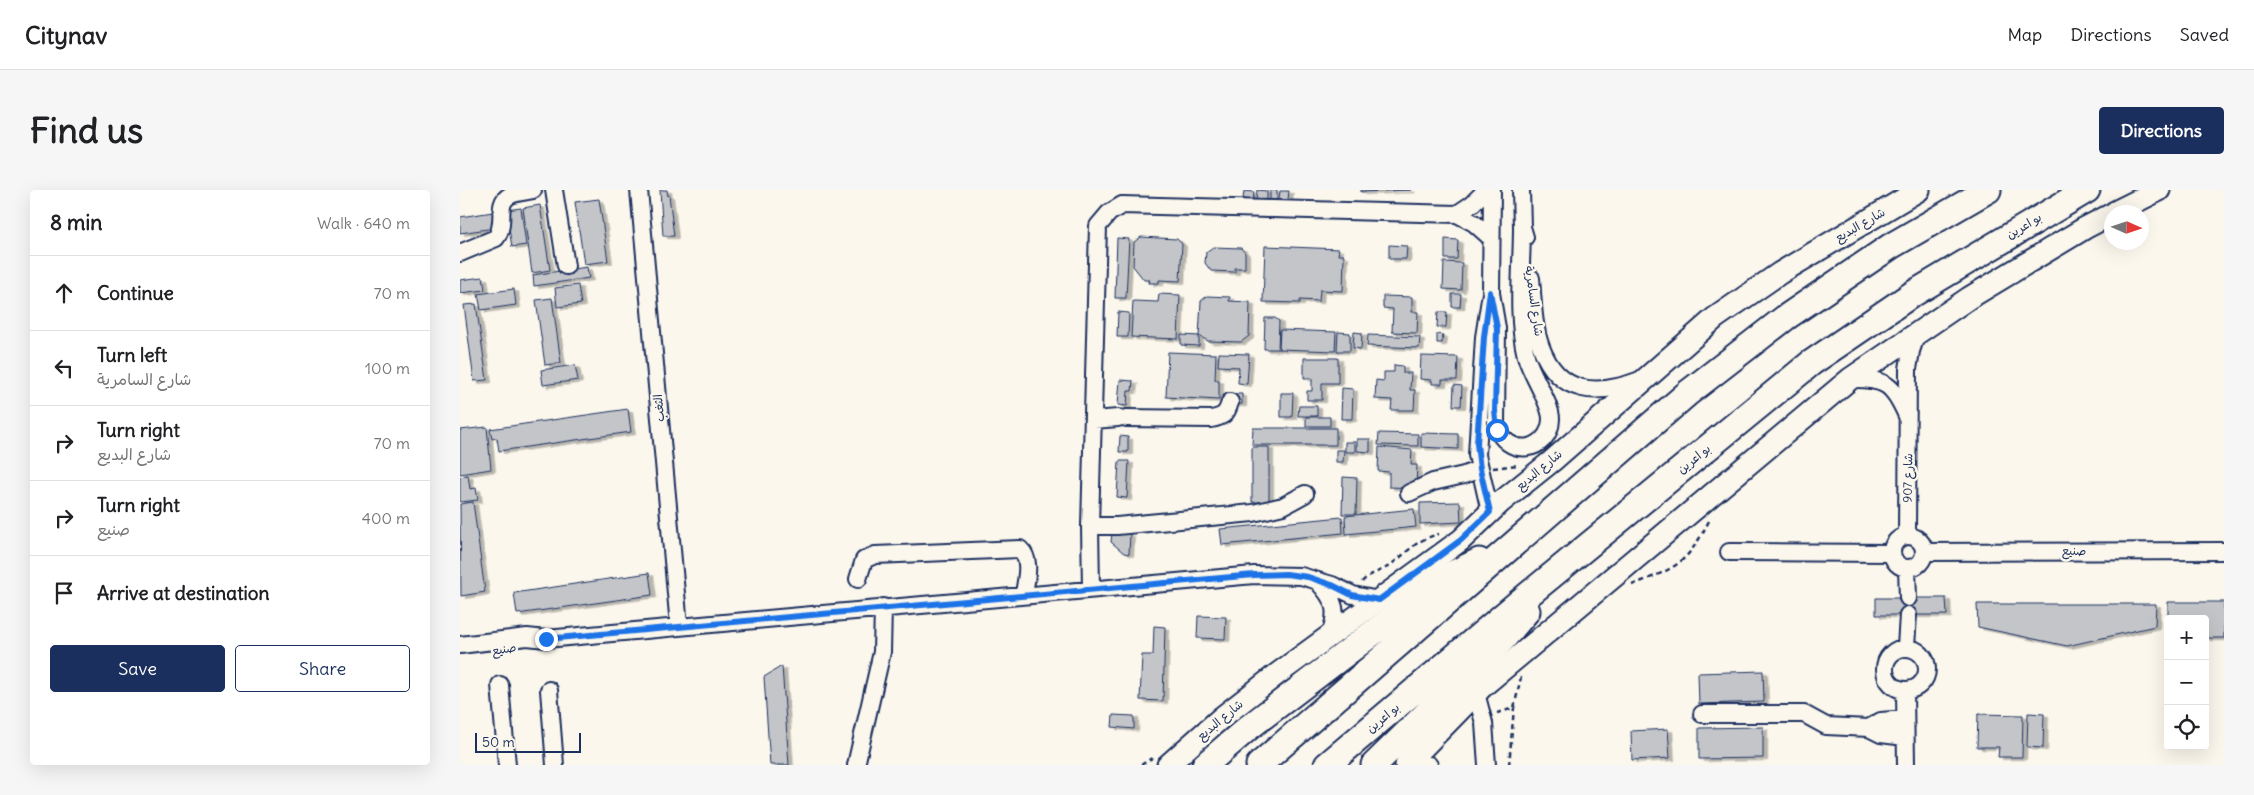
<!DOCTYPE html>
<html lang="en">
<head>
<meta charset="utf-8">
<style>
  body { margin:0; font-family:Delius,"Playpen Sans Arabic",sans-serif; background:#f6f6f6; color:#202124 }
  .controls { position:absolute; right:15px; bottom:15px; display:grid; overflow:hidden; border-radius:5px; box-shadow:0 5px 20px #0002 }
  .controls button { width:45px; height:45px; display:grid; place-items:center; padding:0; border:0; border-bottom:1px solid #e0e0e0; background:#fff; color:#202124; font:25px sans-serif }
  .compass { position:absolute; left:1644px; top:15px; width:45px; height:45px; border-radius:50%; background:#fff; box-shadow:0 5px 20px #0002; rotate:93deg }
  .scale { position:absolute; left:15px; bottom:12px; width:106px; box-sizing:border-box; padding-left:5px; border:2px solid #1b2f5e; border-top:0; font-size:14px; line-height:18px; white-space:nowrap; color:#1b2f5e; -webkit-text-stroke:4px #fbf7ec; paint-order:stroke }
  .stop { position:absolute; width:15px; height:15px; margin:-11px; border:4px solid #1a73e8; border-radius:50%; background:#fff }
  .stop.end { background:#1a73e8; border-color:#fff; box-shadow:0 1px 5px #0008 }
  .list { margin:0; padding:0; list-style:none }
  h2 { display:flex; justify-content:space-between; align-items:center; height:65px; margin:0; padding:0 20px; font-size:21px }
  h2 small { font-size:16px; font-weight:400; color:#757577 }
  .list li { display:grid; grid-template-columns:32px 1fr auto; gap:15px; align-items:center; box-sizing:border-box; height:75px; padding:0 20px; border-top:1px solid #e0e0e0 }
  .list b { display:block; font-size:19px; white-space:nowrap }
  .list p { margin:0; font-size:16px; white-space:nowrap; color:#757577 }
  .list em { font-size:16px; font-style:normal; color:#757577 }
  .actions { display:flex; gap:10px; padding:15px 20px }
  .actions a { flex:1; padding:11px 0; border:1px solid #1b2f5e; border-radius:5px; text-align:center; font-size:18px; color:#1b2f5e }
  .actions .main { background:#1b2f5e; color:#fff }
  .icon { flex:none; width:28px; height:28px; fill:none; stroke:currentColor; stroke-width:2; stroke-linecap:round; stroke-linejoin:round }
  .map { position:relative; flex:none; width:1764px; height:575px; overflow:hidden; border-radius:5px }
  header { display:flex; align-items:center; gap:30px; box-sizing:border-box; height:70px; padding:0 25px; background:#fff; border-bottom:1px solid #e0e0e0 }
  header strong { font-size:24px }
  nav { display:flex; gap:28px; margin-inline-start:auto; font-size:18px }
  .intro { display:flex; align-items:center; justify-content:space-between; box-sizing:border-box; height:120px; padding:0 30px }
  h1 { margin:0; font-size:35px }
  .button { padding:12px 22px; border-radius:5px; background:#1b2f5e; color:#fff; font-size:18px; font-weight:700 }
  main { display:flex; gap:30px; padding:0 30px }
  aside { flex:1; background:#fff; border-radius:5px; box-shadow:0 5px 20px #0002 }
  .map>svg:first-child { display:block }
  .building { fill:#c3c5c9; stroke:#1b2f5e; filter:url(#shadow) }
  .lines { fill:none; stroke-linecap:round; stroke-linejoin:round }
  .minor-casing { stroke:#1b2f5e; stroke-width:20 }
  .major-casing { stroke:#1b2f5e; stroke-width:25 }
  .highway-casing { stroke:#1b2f5e; stroke-width:29 }
  .path { stroke:#1b2f5e; stroke-width:2.5; stroke-dasharray:5 4; stroke-linecap:butt }
  .minor { stroke:#fbf7ec; stroke-width:16 }
  .major { stroke:#fbf7ec; stroke-width:21 }
  .highway { stroke:#fbf7ec; stroke-width:25 }
  .route { stroke:#1a73e8; stroke-width:6 }
  .labels { text-anchor:middle; stroke-width:5; stroke-linejoin:round; paint-order:stroke }
  .street-label { font-size:12px; fill:#1b2f5e; stroke:#fbf7ec }
</style>
</head>
<body>
<header>
<strong>Citynav</strong>
<nav><a>Map</a><a>Directions</a><a>Saved</a></nav>
</header>
<div class="intro"><h1>Find us</h1><a class="button">Directions</a></div>
<main>
<aside>
<h2>8 min<small>Walk · 640 m</small></h2>
<ul class="list">
<li><svg class="icon" aria-label="ahead" viewBox="0 0 24 24"><path d="M12 20V5M6 11l6-6 6 6"/></svg><div><b>Continue</b></div><em>70 m</em></li>
<li><svg class="icon" aria-label="left" viewBox="0 0 24 24"><path d="M17 20v-9H6M10 6l-5 5 5 5"/></svg><div><b>Turn left</b><p>شارع السامرية</p></div><em>100 m</em></li>
<li><svg class="icon" aria-label="right" viewBox="0 0 24 24"><path d="M7 20v-9h11M14 6l5 5-5 5"/></svg><div><b>Turn right</b><p>شارع البديع</p></div><em>70 m</em></li>
<li><svg class="icon" aria-label="right" viewBox="0 0 24 24"><path d="M7 20v-9h11M14 6l5 5-5 5"/></svg><div><b>Turn right</b><p>صنيع</p></div><em>400 m</em></li>
<li><svg class="icon" aria-label="arrive" viewBox="0 0 24 24"><path d="M6 21V4h12l-3 4 3 4H6"/></svg><div><b>Arrive at destination</b></div></li>
</ul>
<div class="actions"><a class="main">Save</a><a>Share</a></div>
</aside>
<div class="map">
<svg width="1764" height="575" viewBox="0 0 1764 575">
  <defs>
    <filter id="shadow"><feDropShadow dx="4.5" dy="2.5" stdDeviation="0" flood-color="#0004"/></filter>
  </defs>
  <rect width="100%" height="100%" fill="#fbf7ec"/>
  <filter id="ink" filterUnits="userSpaceOnUse"><feTurbulence type="fractalNoise" baseFrequency=".02" numOctaves="2"/><feDisplacementMap in="SourceGraphic" scale="10" xChannelSelector="R" yChannelSelector="G"/><feConvolveMatrix kernelMatrix="1 2 1 2 8 2 1 2 1" color-interpolation-filters="sRGB"/></filter>
  <g filter="url(#ink)">
    <!-- building -->
    <path class="building" d="M 200,0 L 207,0 L 208,6 L 209,5 L 214,46 L 203,46 Z
      M 797,0 L 807,1 L 807,11 L 796,11 Z
      M 810,0 L 817,0 L 817,10 L 810,10 Z
      M 901,0 L 951,0 L 901,2 Z
      M 784,1 L 794,2 L 793,10 L 783,9 Z
      M 820,1 L 829,1 L 828,10 L 819,9 Z
      M 139,9 L 148,71 L 124,74 L 115,12 Z
      M 80,15 L 90,80 L 72,83 L 63,18 Z
      M 61,18 L 66,55 L 52,57 L 46,20 Z
      M 33,22 L 35,38 L 0,43 L 0,27 Z
      M 681,47 L 717,49 L 722,54 L 720,91 L 699,90 L 699,93 L 689,93 L 690,90 L 684,90 L 673,76 L 674,52 Z
      M 657,48 L 669,49 L 666,108 L 655,108 Z
      M 985,49 L 998,50 L 997,69 L 985,69 Z
      M 929,55 L 947,56 L 946,69 L 929,69 Z
      M 805,56 L 879,59 L 878,65 L 884,65 L 883,101 L 860,100 L 859,111 L 840,110 L 840,113 L 803,112 Z
      M 753,57 L 781,58 L 785,63 L 785,78 L 775,78 L 775,82 L 751,81 L 745,73 L 746,62 Z
      M 984,72 L 1002,73 L 1001,100 L 983,99 Z
      M 127,77 L 129,88 L 74,96 L 73,85 Z
      M 23,87 L 25,100 L 0,103 L 0,90 Z
      M 118,95 L 121,114 L 97,117 L 95,98 Z
      M 54,99 L 56,115 L 21,120 L 18,104 Z
      M 699,104 L 720,105 L 718,149 L 671,147 L 673,111 L 698,112 Z
      M 992,104 L 1001,104 L 1000,117 L 992,117 Z
      M 747,106 L 770,107 L 769,111 L 790,112 L 789,146 L 781,152 L 748,151 L 739,146 L 741,111 Z
      M 923,106 L 952,107 L 952,122 L 958,122 L 957,143 L 932,142 L 933,119 L 923,118 Z
      M 92,108 L 101,173 L 85,175 L 76,110 Z
      M 16,114 L 27,190 L 14,191 L 4,115 Z
      M 658,122 L 669,123 L 668,147 L 657,147 Z
      M 978,122 L 987,122 L 986,137 L 977,137 Z
      M 805,128 L 815,128 L 819,131 L 818,159 L 804,159 Z
      M 820,140 L 876,142 L 875,161 L 819,159 Z
      M 878,142 L 890,143 L 890,161 L 877,161 Z
      M 894,142 L 902,143 L 901,159 L 893,158 Z
      M 977,144 L 983,145 L 982,153 L 977,153 Z
      M 721,145 L 739,146 L 739,156 L 721,155 Z
      M 908,145 L 960,147 L 959,158 L 907,156 Z
      M 708,162 L 756,164 L 755,190 L 759,190 L 759,210 L 706,207 Z
      M 759,163 L 789,164 L 787,194 L 778,193 L 779,177 L 758,176 Z
      M 961,166 L 998,167 L 997,190 L 982,190 L 982,194 L 972,194 L 972,190 L 960,189 Z
      M 844,168 L 878,168 L 878,193 L 862,193 L 862,210 L 847,210 L 847,201 L 852,201 L 852,188 L 844,188 Z
      M 115,175 L 118,190 L 83,195 L 81,180 Z
      M 934,175 L 943,176 L 943,183 L 951,183 L 950,200 L 955,200 L 954,220 L 931,220 L 932,210 L 915,209 L 916,190 L 924,191 L 924,182 L 934,182 Z
      M 660,190 L 673,191 L 672,201 L 668,201 L 667,216 L 658,215 Z
      M 994,195 L 1002,196 L 1001,216 L 993,216 Z
      M 882,198 L 893,199 L 892,229 L 881,229 Z
      M 821,203 L 833,203 L 832,227 L 821,227 Z
      M 774,204 L 782,204 L 782,214 L 774,214 Z
      M 839,216 L 857,216 L 857,226 L 838,226 Z
      M 168,219 L 171,242 L 39,261 L 37,248 L 32,249 L 30,239 Z
      M 846,227 L 870,227 L 870,236 L 846,236 Z
      M 27,237 L 31,279 L 0,284 L 0,240 Z
      M 793,238 L 876,238 L 876,255 L 792,255 Z
      M 919,243 L 958,244 L 958,256 L 918,255 Z
      M 961,243 L 998,244 L 998,259 L 961,257 Z
      M 660,246 L 668,247 L 668,262 L 659,262 Z
      M 897,249 L 910,249 L 910,262 L 897,261 Z
      M 885,252 L 895,252 L 895,262 L 885,262 Z
      M 792,257 L 809,257 L 809,312 L 792,312 Z
      M 919,257 L 952,260 L 951,275 L 957,275 L 956,298 L 929,297 L 929,282 L 918,281 Z
      M 876,260 L 884,260 L 883,272 L 876,272 Z
      M 659,271 L 669,271 L 667,308 L 657,307 Z
      M 8,285 L 10,299 L 16,298 L 18,310 L 0,312 L 0,287 Z
      M 883,287 L 897,288 L 896,324 L 882,324 Z
      M 13,312 L 25,402 L 1,406 L 0,314 Z
      M 1000,312 L 1001,332 L 960,334 L 960,313 Z
      M 954,319 L 956,337 L 886,344 L 885,326 Z
      M 882,327 L 883,343 L 762,355 L 760,339 Z
      M 652,343 L 670,344 L 669,364 L 664,363 L 651,352 Z
      M 189,383 L 192,405 L 57,424 L 54,403 Z
      M 1416,408 L 1486,408 L 1487,425 L 1416,425 Z
      M 1708,412 L 1764,412 L 1764,448 L 1745,448 L 1745,429 L 1708,429 Z
      M 1517,414 L 1696,414 L 1695,436 L 1607,456 L 1518,437 Z
      M 738,426 L 766,427 L 765,449 L 737,448 Z
      M 694,436 L 705,437 L 703,511 L 680,510 L 682,465 L 693,465 Z
      M 322,476 L 329,575 L 310,575 L 304,487 Z
      M 1303,481 L 1304,512 L 1239,514 L 1238,483 Z
      M 1568,523 L 1584,524 L 1583,558 L 1567,557 Z
      M 1518,524 L 1563,525 L 1562,567 L 1538,567 L 1539,557 L 1517,557 Z
      M 653,525 L 674,526 L 674,539 L 652,537 Z
      M 1303,537 L 1303,568 L 1239,569 L 1239,538 Z
      M 1208,539 L 1210,568 L 1172,570 L 1171,541 Z"/>
    <g class="lines">
      <defs>
        <path id="minor" d="M 94,0 L 106,76
          M 179,0 L 219,436
          M 1061,0 L 1062,37 L 1065,47
          M 997,24 L 1012,14 L 1026,0
          M 0,63 L 36,48 C 47,33 35,14 49,6 C 55,2 65,2 73,0
          M 1071,88 C 1073,111 1073,136 1081,157 C 1099,206 1138,206 1180,190
          M 1031,103 L 1037,138 L 1036,234 C 1045,269 1090,263 1091,229 C 1091,213 1071,185 1066,166 C 1056,126 1062,77 1062,37
          M 1390,189 C 1425,188 1433,194 1447,226
          M 666,228 L 751,229 C 763,227 767,224 770,212
          M 634,230 L 658,228
          M 949,303 L 973,292 L 1004,285 L 1020,279
          M 1030,322 L 1017,265 L 1024,147 L 1031,103 L 1032,0
          M 630,336 L 657,336 L 793,323 L 823,316 L 845,304
          M1432 362a16 16 0 1 1 32 0a16 16 0 1 1-32 0Z
          M 1447,346 L 1448,179 L 1451,161 L 1457,143
          M 1269,362 L 1432,363
          M 1465,362 L 1764,361
          M 1447,379 L 1448,408
          M 398,389 L 404,370 L 415,365 L 560,359 C 572,370 566,389 564,404
          M 857,391 C 876,410 879,422 869,448
          M 631,398 L 630,336 L 638,36 L 649,23 L 662,15 L 997,24 L 1014,33 L 1031,48
          M 0,455 L 67,447 L 86,449 L 794,385 L 841,386 L 872,395 L 893,405 L 919,410
          M 1446,457 L 1448,425
          M1425 479a21 21 0 1 1 42 0a21 21 0 1 1-42 0Z
          M 40,495 L 47,575
          M 89,500 L 95,575
          M 1445,501 L 1446,575
          M 1016,503 L 1024,533 L 1027,575
          M 1242,524 L 1344,524 L 1366,536 L 1409,538 L 1421,544 L 1445,547
          M 1409,538 L 1421,531 L 1445,529
          M 396,575 L 422,462 L 423,417
          M 966,575 L 969,575"/>
        <path id="major" d="M 1655,22 L 1699,0
          M 708,575 L 761,528 L 816,485 L 1001,350 L 1041,312 L 1092,271 L 1255,128 L 1320,83 L 1459,0
          M 946,575 L 1023,496 L 1390,189 L 1509,108 L 1625,38 L 1652,24"/>
        <path id="highway" d="M 745,575 L 788,538 L 969,400 L 986,387 L 1019,371
          M 799,575 L 1228,203 L 1325,128 L 1431,56 L 1528,0
          M 867,575 L 1057,414 L 1351,173 L 1451,105 L 1627,0
          M 914,575 L 1044,448 L 1067,421"/>
      </defs>
      <!-- minor casing -->
      <use href="#minor" class="minor-casing"/>
      <!-- major casing -->
      <use href="#major" class="major-casing"/>
      <!-- highway casing -->
      <use href="#highway" class="highway-casing"/>
      <!-- path -->
      <path class="path" d="M 1033,278 L 1058,275
        M 902,392 C 909,383 920,382 929,376 C 949,362 953,351 979,344
        M 1172,395 C 1218,377 1227,374 1250,329
        M 1037,523 L 1054,518 L 1061,487
        M 681,575 L 692,568
        M 1049,575 L 1054,518"/>
      <!-- minor -->
      <use href="#minor" class="minor"/>
      <!-- major -->
      <use href="#major" class="major"/>
      <!-- highway -->
      <use href="#highway" class="highway"/>
    </g>
  </g>
  <g class="lines" filter="url(#ink)">
    <!-- route -->
    <path class="route" d="M 86,449 L 794,385 L 826,384 L 848,387 L 872,395 L 892,405 L 919,410 L 1001,350 L 1030,322 L 1020,279 L 1017,254 L 1024,147 L 1030,102 L 1037,138 L 1035,220 L 1037,240"/>
  </g>
  <g class="labels">
    <!-- street labels -->
    <g class="street-label">
      <text transform="translate(1400 35) rotate(-30)" y="4">شارع البديع</text>
      <text transform="translate(1564 36) rotate(-31)" y="4">بو اعرين</text>
      <text transform="translate(1074 111) rotate(82)" y="4">شارع السامرية</text>
      <text transform="translate(199 218) rotate(-95)" y="4">الثغب</text>
      <text transform="translate(1234 269) rotate(-39)" y="4">بو اعرين</text>
      <text transform="translate(1079 280) rotate(-40)" y="4">شارع البديع</text>
      <text transform="translate(1448 288) rotate(-89)" y="4">شارع 907</text>
      <text x="1614" y="365">صنيع</text>
      <text transform="translate(44 459) rotate(-9)" y="4">صنيع</text>
      <text transform="translate(923 528) rotate(-40)" y="4">بو اعرين</text>
      <text transform="translate(760 530) rotate(-40)" y="4">شارع البديع</text>
    </g>
  </g>
</svg>
<div class="controls">
<button>+</button>
<button>−</button>
<button><svg class="icon" aria-label="locate" viewBox="0 0 24 24"><circle cx="12" cy="12" r="6"/><path d="M12 2v4M12 18v4M2 12h4M18 12h4"/></svg></button>
</div>
<svg class="compass" viewBox="-18 -18 36 36"><path d="M0-13l5 13h-10z" fill="#e53935"/><path d="M0 13l5-13h-10z" fill="#757577"/></svg>
<div class="scale">50 m</div>
<div class="stop" style="left:1037px;top:240px"></div>
<div class="stop end" style="left:86px;top:449px"></div>
</div>
</main>
</body>
</html>
